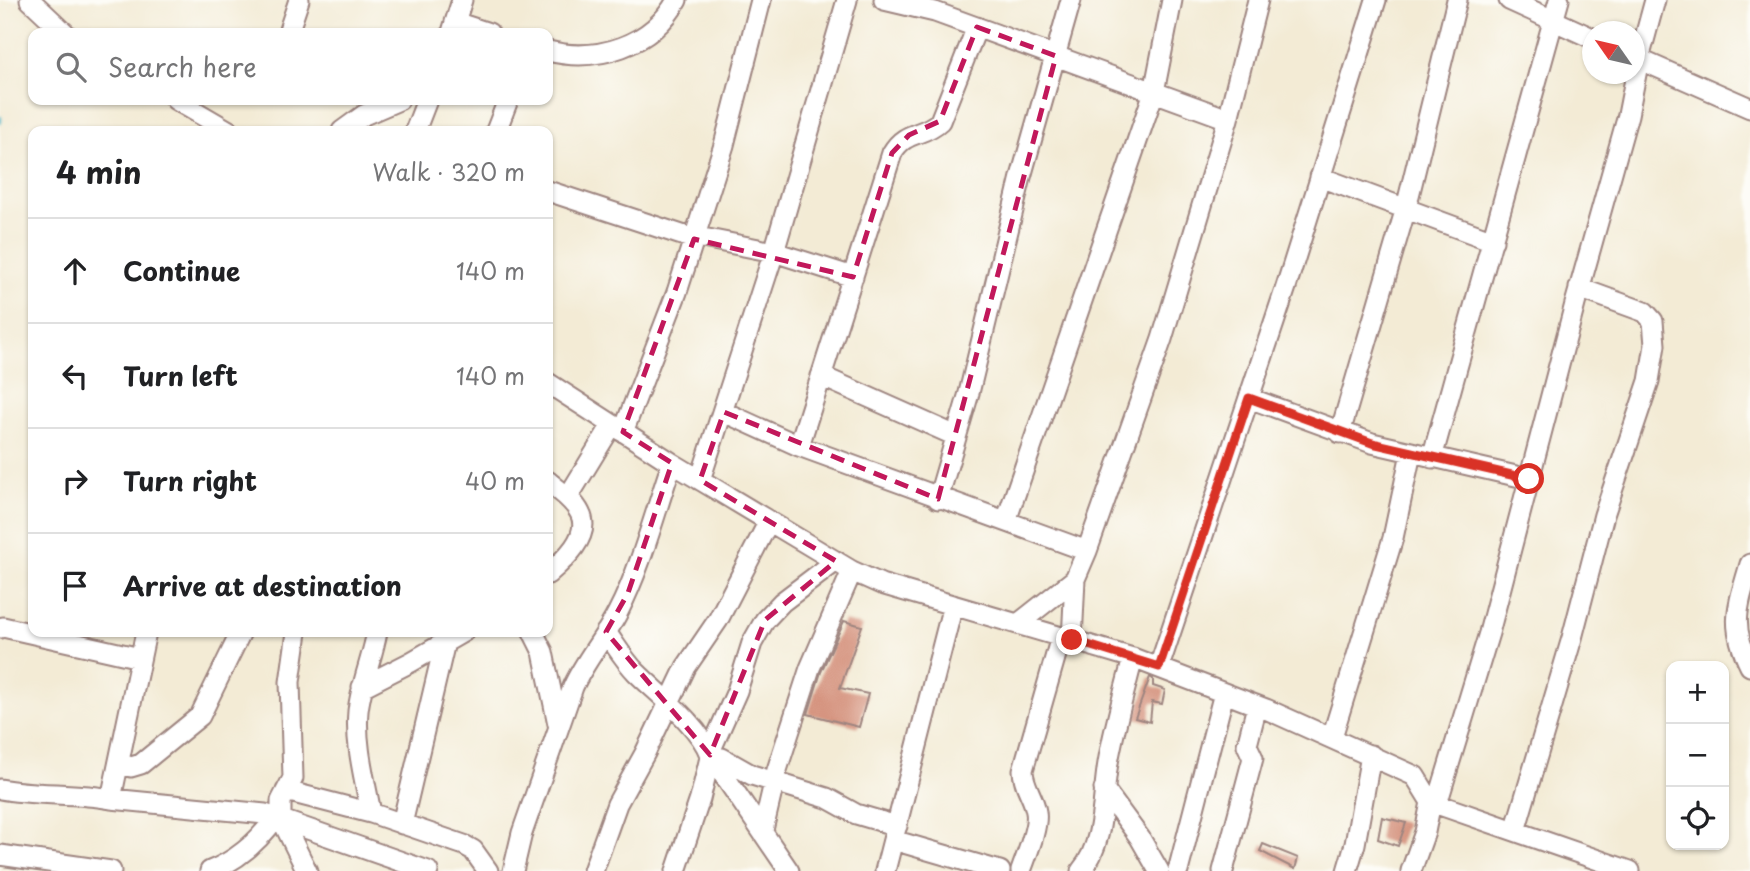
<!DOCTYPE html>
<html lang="en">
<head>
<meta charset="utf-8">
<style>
  body { margin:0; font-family:"Playpen Sans",sans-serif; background:#f2f2f2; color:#202124 }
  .controls { position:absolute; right:21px; bottom:21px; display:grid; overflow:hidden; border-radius:14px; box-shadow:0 2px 5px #0004 }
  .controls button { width:63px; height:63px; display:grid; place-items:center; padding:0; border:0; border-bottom:2px solid #e0e0e0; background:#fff; color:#202124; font:35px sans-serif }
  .compass { position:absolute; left:1582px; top:21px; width:63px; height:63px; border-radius:50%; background:#fff; box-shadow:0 2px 5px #0004; rotate:304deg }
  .stop { position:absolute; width:21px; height:21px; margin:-16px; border:5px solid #d93025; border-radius:50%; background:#fff }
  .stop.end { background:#d93025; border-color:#fff; box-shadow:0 2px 7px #0008 }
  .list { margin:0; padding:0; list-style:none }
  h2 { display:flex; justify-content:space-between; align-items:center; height:91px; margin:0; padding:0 28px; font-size:30px }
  h2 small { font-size:23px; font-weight:400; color:#757577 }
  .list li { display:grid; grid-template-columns:46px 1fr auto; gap:21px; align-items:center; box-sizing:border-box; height:105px; padding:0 28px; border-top:2px solid #e0e0e0 }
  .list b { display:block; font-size:26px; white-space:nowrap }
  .list em { font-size:23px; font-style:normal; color:#757577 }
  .icon { flex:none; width:38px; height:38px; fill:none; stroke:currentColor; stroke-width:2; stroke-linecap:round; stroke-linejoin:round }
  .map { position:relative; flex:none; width:1750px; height:871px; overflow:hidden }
  .search { position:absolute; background:#fff; box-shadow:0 2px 5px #0004; left:28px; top:28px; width:525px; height:77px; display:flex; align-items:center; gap:18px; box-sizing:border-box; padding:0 24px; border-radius:14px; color:#757577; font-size:26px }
  .panel { position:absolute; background:#fff; box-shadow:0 2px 5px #0004; left:28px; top:126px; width:525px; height:511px; border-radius:14px }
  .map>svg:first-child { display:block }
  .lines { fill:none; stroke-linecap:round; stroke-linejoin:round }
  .stream { stroke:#4eb9ca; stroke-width:4.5 }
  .building { fill:#d69480 }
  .minor-casing { stroke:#9e8580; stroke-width:23 }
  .minor { stroke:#fff; stroke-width:19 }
  .route { stroke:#d93025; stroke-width:9 }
  .marked { fill:none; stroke:#c2185b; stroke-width:5; stroke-dasharray:14 9; stroke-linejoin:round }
</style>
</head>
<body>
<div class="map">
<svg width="1750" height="871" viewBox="0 0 1750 871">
  <rect width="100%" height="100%" fill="#fdfcf7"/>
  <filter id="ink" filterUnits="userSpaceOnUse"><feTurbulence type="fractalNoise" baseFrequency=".0143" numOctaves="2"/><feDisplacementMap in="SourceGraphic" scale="14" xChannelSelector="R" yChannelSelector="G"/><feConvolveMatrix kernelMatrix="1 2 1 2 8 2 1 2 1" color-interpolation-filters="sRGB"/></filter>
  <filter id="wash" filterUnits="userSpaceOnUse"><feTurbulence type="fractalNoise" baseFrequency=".00686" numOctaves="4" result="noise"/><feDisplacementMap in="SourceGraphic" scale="28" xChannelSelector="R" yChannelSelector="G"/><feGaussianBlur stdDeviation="1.57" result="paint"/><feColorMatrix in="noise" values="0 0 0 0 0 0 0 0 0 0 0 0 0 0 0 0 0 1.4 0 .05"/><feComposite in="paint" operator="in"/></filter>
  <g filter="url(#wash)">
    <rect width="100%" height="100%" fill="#f3ebd5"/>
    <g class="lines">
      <!-- stream -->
      <path class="stream" d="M 0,118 L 0,121"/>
    </g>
    <g id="blocks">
      <!-- building -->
      <path class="building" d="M 844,621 L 862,626 L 840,688 L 868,694 L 859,727 L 808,714 L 821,672 Z
        M 1150,677 L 1153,679 L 1153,686 L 1165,690 L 1162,704 L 1152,702 L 1150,722 L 1135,718 Z
        M 1382,817 L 1406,823 L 1398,846 L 1378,839 Z
        M 1263,844 L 1298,858 L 1295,869 L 1260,851 Z"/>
    </g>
  </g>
  <g filter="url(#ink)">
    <use href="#blocks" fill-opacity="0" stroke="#9e8580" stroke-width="2"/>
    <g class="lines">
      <defs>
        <path id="minor" d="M 30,0 L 65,33
          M 884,0 L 935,12 L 1228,119
          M 1509,0 L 1592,38
          M 455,22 L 489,33
          M 452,32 L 462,0
          M 288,33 L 299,0
          M 548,51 C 597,63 652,46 677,0
          M 1634,57 L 1750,108
          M 176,100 L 229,131
          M 342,131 L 364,115 L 399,100
          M 415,131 L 427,100
          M 496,131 L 508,100
          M 1320,177 L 1493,241
          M 548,191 L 694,239 L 703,238 L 774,252 L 853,277
          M 821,376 L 956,436
          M 548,383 L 672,463 L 852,571 L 881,584 L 1133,658 L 1266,709 L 1415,776 L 1431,802 L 1425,832 L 1411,871
          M 1249,398 L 1372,443 L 1529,479
          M 724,412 L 799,446 L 1087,551
          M 623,432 L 677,292 L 724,145 L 761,0
          M 1340,433 L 1406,208 L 1457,0
          M 799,446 L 892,153 C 905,130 923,137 940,121 L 977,27
          M 1432,458 L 1559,0
          M 700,480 L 774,252 L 847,0
          M 548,481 C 559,491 573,499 580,513 C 592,536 563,561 548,574
          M 568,497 L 612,425
          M 938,499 L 969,393 L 1021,177 L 1071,0
          M 1006,521 L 1154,92 L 1172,0
          M 1750,564 C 1738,607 1729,624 1750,666
          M 1018,624 L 1075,579
          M 0,628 L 3,627 L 140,658
          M 297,632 L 290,682 L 293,778 L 281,801 L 281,818 L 307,871
          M 533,632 L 543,652 L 558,724
          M 606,632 C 616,646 625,661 636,672 C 658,694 700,726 710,755 L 789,871
          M 1072,641 L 1075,579 L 1087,551 L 1162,339 L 1228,119 L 1258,0
          M 1159,667 L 1286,287 L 1376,0
          M 362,687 L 411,662 L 463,632
          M 1332,737 L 1393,538 L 1411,453
          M 713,757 L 722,758 L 752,775 L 827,798 L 856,814 L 897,826
          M 119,763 L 131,767 L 141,764 L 200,716 L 241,632
          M 0,789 C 37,796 75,792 111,799 L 265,814 L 428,871
          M 1104,789 L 1140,838 L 1159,871
          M 286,791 L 371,813 L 464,845 L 473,850 L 488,871
          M 111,799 L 146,632
          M 1431,802 L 1630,871
          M 1437,804 L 1489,633 L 1575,304 L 1628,115 L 1639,59 L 1655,0
          M 371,813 C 365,780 355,745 358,711 C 361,684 372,659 377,632
          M 402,824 L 445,642
          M 763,830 L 777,770 L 810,668 L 852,571
          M 1515,831 L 1572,638 L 1604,515 L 1649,381 L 1655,345 L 1653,321 L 1645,312 L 1579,288
          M 893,840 L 1000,871
          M 0,855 L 111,871
          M 210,871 C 238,860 259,841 276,817
          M 513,871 L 522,833 L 573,687 C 585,660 605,638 618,612 C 642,565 655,512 672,463
          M 593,871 L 617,804 L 645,753 L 686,667 L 718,620 L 769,521
          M 676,871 L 700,799 L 713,745 L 737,691 L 752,643 L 765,620 L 782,602 L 836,561
          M 885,871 L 953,605
          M 1021,871 C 1026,856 1039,827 1036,812 C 1034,797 1023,786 1023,770 L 1061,637
          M 1081,871 C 1105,843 1102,798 1108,763 C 1114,728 1124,693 1133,658
          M 1178,871 L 1224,693
          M 1223,871 L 1253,758 L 1247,745 L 1257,706
          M 1347,871 L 1355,844 L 1371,755"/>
      </defs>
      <!-- minor casing -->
      <use href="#minor" class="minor-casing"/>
      <!-- minor -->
      <use href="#minor" class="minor"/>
    </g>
  </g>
  <g class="lines" filter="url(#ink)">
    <!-- route -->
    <path class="route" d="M 1072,640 L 1159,667 L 1249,398 L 1372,443 L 1529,479"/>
  </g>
  <!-- marked area -->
  <path class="marked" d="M 977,27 L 1056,56 L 938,499 L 724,412 L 700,480 L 836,561 L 765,620 L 710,755 L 606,632 L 628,593 L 672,463 L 623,432 L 694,239 L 853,277 L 892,153 L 909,135 L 940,121 Z"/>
</svg>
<div class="controls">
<button>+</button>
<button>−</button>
<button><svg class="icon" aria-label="locate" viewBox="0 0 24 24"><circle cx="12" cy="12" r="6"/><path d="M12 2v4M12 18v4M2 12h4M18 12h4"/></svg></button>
</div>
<svg class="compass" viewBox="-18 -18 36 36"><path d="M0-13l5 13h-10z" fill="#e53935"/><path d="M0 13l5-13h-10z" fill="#757577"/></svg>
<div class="stop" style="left:1529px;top:479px"></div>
<div class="stop end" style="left:1072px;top:640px"></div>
<div class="search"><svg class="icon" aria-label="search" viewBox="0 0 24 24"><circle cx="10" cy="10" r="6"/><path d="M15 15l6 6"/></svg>Search here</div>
<section class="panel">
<h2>4 min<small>Walk · 320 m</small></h2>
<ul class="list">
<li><svg class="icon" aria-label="ahead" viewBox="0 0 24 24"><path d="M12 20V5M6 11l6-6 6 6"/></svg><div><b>Continue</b></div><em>140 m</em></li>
<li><svg class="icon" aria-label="left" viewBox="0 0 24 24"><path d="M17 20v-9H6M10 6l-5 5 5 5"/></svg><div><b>Turn left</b></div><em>140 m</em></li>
<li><svg class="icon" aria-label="right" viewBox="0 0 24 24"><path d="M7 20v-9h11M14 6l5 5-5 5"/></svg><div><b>Turn right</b></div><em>40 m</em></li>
<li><svg class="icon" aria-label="arrive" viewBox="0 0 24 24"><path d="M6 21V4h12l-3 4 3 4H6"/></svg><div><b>Arrive at destination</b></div></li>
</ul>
</section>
</div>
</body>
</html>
